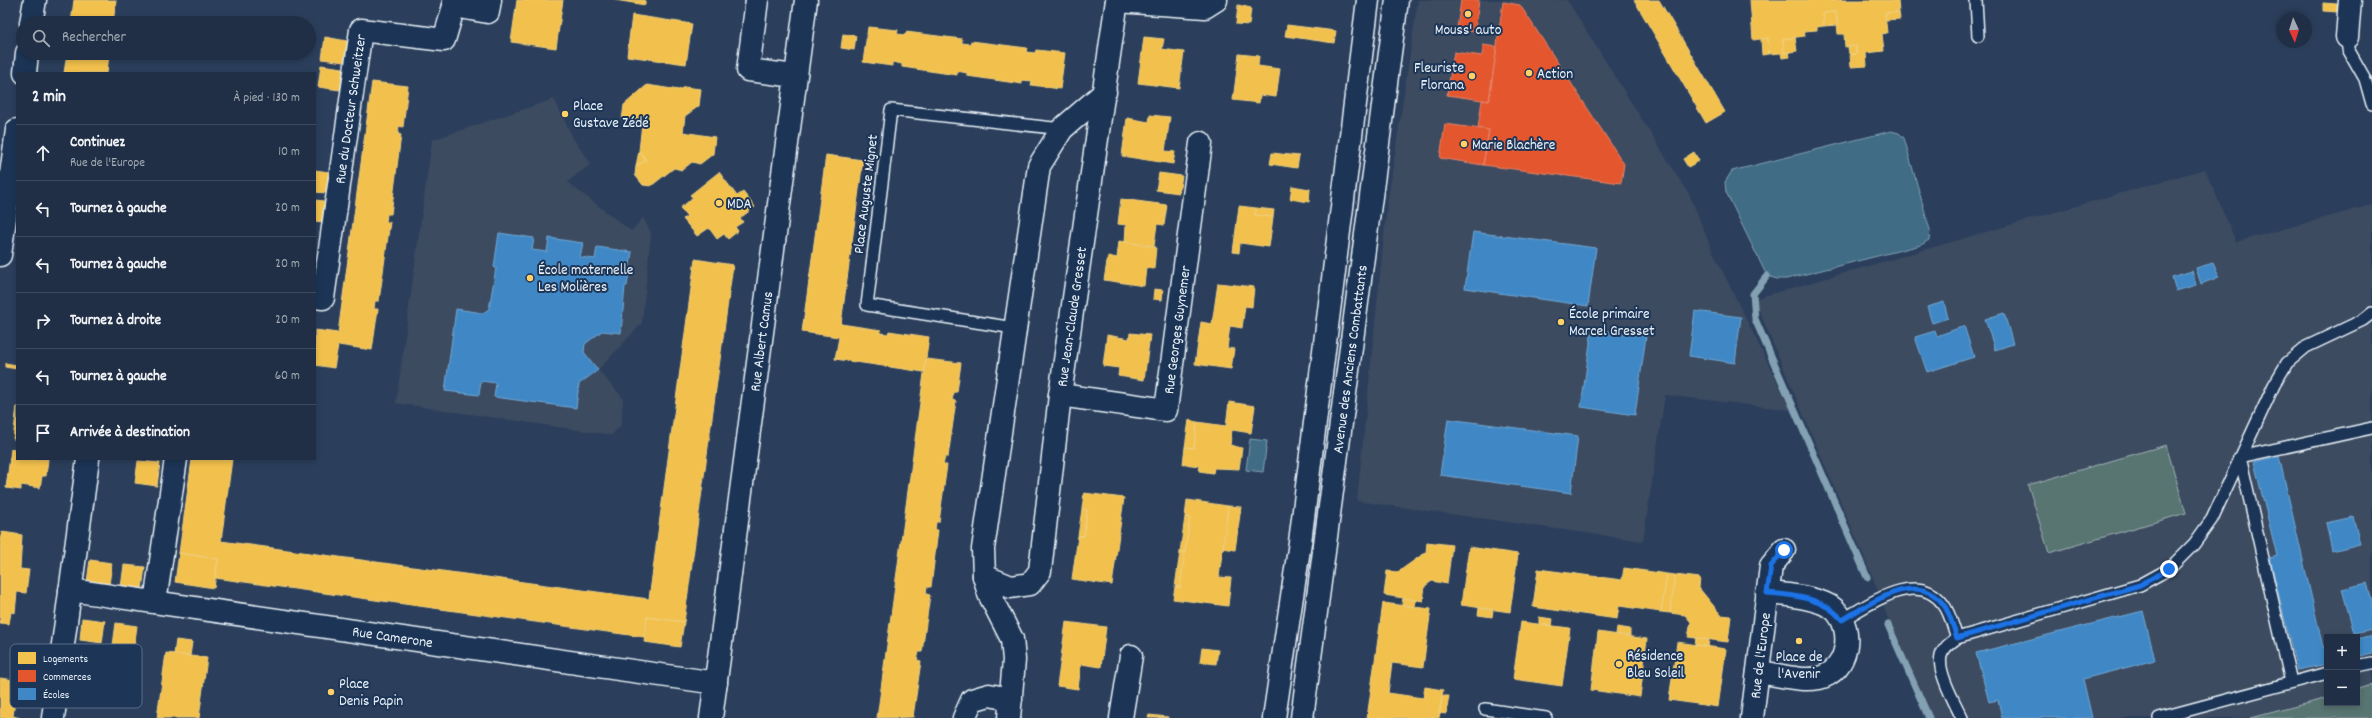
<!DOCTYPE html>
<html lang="fr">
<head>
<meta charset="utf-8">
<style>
  body { margin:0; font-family:Dekko,sans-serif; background:#28374c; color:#f1f3f6 }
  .controls { position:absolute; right:12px; bottom:12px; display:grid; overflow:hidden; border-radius:0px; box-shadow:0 2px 6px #0003 }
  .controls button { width:36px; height:36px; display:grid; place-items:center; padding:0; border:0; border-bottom:1px solid #3d4a5e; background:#202f45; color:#f1f3f6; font:20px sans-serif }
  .compass { position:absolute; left:2276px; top:12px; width:36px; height:36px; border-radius:50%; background:#202f45; box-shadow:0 2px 6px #0003; rotate:176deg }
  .stop { position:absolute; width:12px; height:12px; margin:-9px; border:3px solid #1a73e8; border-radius:50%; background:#fff }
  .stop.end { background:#1a73e8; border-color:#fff; box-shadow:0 1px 4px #0008 }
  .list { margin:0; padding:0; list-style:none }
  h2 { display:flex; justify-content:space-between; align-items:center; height:52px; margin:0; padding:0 16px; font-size:17px }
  h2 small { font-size:13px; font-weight:400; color:#a2a9b3 }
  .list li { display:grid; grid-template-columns:26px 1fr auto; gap:12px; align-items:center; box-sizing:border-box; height:56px; padding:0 16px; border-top:1px solid #3d4a5e }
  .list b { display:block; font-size:15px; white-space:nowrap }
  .list p { margin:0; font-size:13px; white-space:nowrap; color:#a2a9b3 }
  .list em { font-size:13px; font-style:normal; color:#a2a9b3 }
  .icon { flex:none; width:22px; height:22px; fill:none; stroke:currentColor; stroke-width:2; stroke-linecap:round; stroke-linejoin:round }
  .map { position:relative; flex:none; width:2372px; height:718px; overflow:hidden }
  .search { position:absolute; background:#202f45; box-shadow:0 2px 6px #0003; left:16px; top:16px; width:300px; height:44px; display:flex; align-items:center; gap:10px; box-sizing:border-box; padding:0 14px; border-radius:22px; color:#a2a9b3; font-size:15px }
  .panel { position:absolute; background:#202f45; box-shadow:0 2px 6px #0003; left:16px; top:72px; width:300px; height:388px; border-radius:0px }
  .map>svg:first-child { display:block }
  .built { fill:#3c4b61 }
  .green { fill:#587472; stroke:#a0b2b5 }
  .water { fill:#406c85; stroke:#83a1b3 }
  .homes { fill:#f2c14e; stroke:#efcf81 }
  .shops { fill:#e4572e; stroke:#e5856b }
  .schools { fill:#3f88c5; stroke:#72a8d4 }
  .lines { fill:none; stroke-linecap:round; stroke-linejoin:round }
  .stream { stroke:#83a1b3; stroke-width:7 }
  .lane-casing { stroke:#e8f1f8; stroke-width:14 }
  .street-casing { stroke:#e8f1f8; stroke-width:25 }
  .secondary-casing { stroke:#e8f1f8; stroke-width:25 }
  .lane { stroke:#1d3557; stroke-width:11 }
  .street { stroke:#1d3557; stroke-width:22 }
  .secondary { stroke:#1d3557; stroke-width:22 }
  .route { stroke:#1a73e8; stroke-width:5 }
  .poi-dot { fill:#ffd166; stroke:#1d3557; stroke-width:1.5 }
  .labels { text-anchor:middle; stroke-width:4; stroke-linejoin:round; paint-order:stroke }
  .poi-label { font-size:15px; fill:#e8f1f8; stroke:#1d3557; text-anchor:start }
  .street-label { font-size:15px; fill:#e8f1f8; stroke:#1d3557 }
  .key { fill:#1d3557; stroke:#5a6d87; stroke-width:1 }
  .key-label { font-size:11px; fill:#e8f1f8 }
</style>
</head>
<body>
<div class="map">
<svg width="2372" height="718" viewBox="0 0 2372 718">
  <rect width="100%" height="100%" fill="#2b3f5c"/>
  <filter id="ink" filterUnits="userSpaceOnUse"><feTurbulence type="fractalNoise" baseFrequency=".025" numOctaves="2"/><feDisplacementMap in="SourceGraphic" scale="8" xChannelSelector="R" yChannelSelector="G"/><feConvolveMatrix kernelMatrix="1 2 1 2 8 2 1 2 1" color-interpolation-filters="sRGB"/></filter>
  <g filter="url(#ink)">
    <!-- built -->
    <path class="built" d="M 1418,0 L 1567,0 L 1690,196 L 1711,248 L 1791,410 L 1665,395 L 1643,541 L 1357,501 L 1387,207 Z
      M 554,99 L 574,140 L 591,164 L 567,182 L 631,231 L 643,218 L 651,233 L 642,323 L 598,370 L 623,398 L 621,425 L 612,435 L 396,403 L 432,140 Z
      M 2205,169 L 2236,242 L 2372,205 L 2372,685 L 2357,689 L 2357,637 L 2327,637 L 2327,698 L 2251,718 L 1924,718 L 1874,580 L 1754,299 Z"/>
    <!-- green -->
    <path class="green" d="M 2166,445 L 2186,513 L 2049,553 L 2028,485 Z
      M 2372,685 L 2372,718 L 2251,718 L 2327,698 L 2327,703 L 2357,703 L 2357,689 Z"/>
    <!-- water -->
    <path class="water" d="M 1891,131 L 1899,133 L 1904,138 L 1930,230 L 1929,240 L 1921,245 L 1786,279 L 1777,279 L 1767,276 L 1726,192 L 1725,182 L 1732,171 Z
      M 1250,439 L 1267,441 L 1263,472 L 1246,470 Z"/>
    <!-- homes -->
    <path class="homes" d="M 74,0 L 116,0 L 113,23 L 71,23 Z
      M 517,0 L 563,0 L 556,48 L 511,42 Z
      M 615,0 L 645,0 L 645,5 Z
      M 1634,0 L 1659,0 L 1725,112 L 1706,123 Z
      M 1750,0 L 1898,0 L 1899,12 L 1885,13 L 1887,33 L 1882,34 L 1884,51 L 1866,53 L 1867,66 L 1851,67 L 1850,54 L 1856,54 L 1856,46 L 1845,47 L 1844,34 L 1838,34 L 1836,12 L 1823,13 L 1824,26 L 1817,27 L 1817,30 L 1804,31 L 1805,36 L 1783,39 L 1784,53 L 1789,52 L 1790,57 L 1782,58 L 1781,53 L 1769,54 L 1768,38 L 1753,40 Z
      M 2323,3 L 2337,4 L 2337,12 L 2323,11 Z
      M 1238,5 L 1251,8 L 1249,25 L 1236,24 Z
      M 1836,12 L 1838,25 L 1824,26 L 1823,13 Z
      M 1899,12 L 1900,19 L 1886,20 L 1885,13 Z
      M 632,15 L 692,24 L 686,64 L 627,56 Z
      M 1287,25 L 1336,31 L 1334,43 L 1285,36 Z
      M 868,27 L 898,30 L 897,34 L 906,35 L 906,32 L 962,39 L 962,43 L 970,44 L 971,41 L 1027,48 L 1026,52 L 1035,53 L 1036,50 L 1065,53 L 1060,89 L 1031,85 L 1032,81 L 1022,80 L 1022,84 L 967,76 L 967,73 L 957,71 L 957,75 L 902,67 L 902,64 L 892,62 L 892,66 L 863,62 Z
      M 843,34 L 856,36 L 854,50 L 841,48 Z
      M 325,37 L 347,41 L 344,62 L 322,59 Z
      M 1144,37 L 1164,39 L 1162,49 L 1184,52 L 1179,88 L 1138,83 Z
      M 1795,37 L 1797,51 L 1784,53 L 1783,39 Z
      M 1768,38 L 1769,54 L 1762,55 L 1761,39 Z
      M 1856,46 L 1856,54 L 1849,54 L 1848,47 Z
      M 67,53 L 109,53 L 107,73 L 64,73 Z
      M 1239,54 L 1259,56 L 1258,66 L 1280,69 L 1276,97 L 1260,95 L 1259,103 L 1233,100 Z
      M 321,65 L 343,68 L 340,90 L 318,87 Z
      M 372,82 L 408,86 L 403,127 L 399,126 L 398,134 L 401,135 L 391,214 L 387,214 L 386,222 L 390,222 L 379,301 L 375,301 L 374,309 L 378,309 L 372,350 L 338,345 L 334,368 L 315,365 L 315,330 L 338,333 Z
      M 647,85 L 679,90 L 684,87 L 701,89 L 699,106 L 685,116 L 683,132 L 715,137 L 713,154 L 700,164 L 692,162 L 682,170 L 674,168 L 651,186 L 643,185 L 635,175 L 636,166 L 646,160 L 639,151 L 642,123 L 622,120 L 624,105 Z
      M 1150,115 L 1170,117 L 1165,151 L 1175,152 L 1173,164 L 1122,156 L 1127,118 L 1149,122 Z
      M 639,151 L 646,160 L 636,166 Z
      M 1694,152 L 1699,161 L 1688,167 L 1683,159 Z
      M 1272,153 L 1299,156 L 1297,168 L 1270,164 Z
      M 826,155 L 863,160 L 841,324 L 881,330 L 880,333 L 888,334 L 889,331 L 929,337 L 924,372 L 835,359 L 839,337 L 802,332 Z
      M 315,170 L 329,172 L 326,193 L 315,192 Z
      M 719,172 L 737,196 L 743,192 L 755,207 L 740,218 L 743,222 L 735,227 L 738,231 L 728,239 L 724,234 L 717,239 L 709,228 L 697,236 L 683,219 L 687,216 L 680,208 L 693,198 L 690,195 Z
      M 1159,173 L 1182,176 L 1179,193 L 1156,190 Z
      M 1292,186 L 1310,189 L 1309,202 L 1290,199 Z
      M 1121,199 L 1167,205 L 1164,225 L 1157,224 L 1154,246 L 1125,242 L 1126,225 L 1118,224 Z
      M 315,200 L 324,201 L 322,222 L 315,221 Z
      M 1239,206 L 1256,208 L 1255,215 L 1273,217 L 1269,247 L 1240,243 L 1239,253 L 1233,252 Z
      M 1256,208 L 1274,210 L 1273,217 L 1255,215 Z
      M 1119,241 L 1156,247 L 1154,269 L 1146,268 L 1144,286 L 1104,280 L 1108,256 L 1117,258 Z
      M 695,259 L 733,265 L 684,622 L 647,617 L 644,637 L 215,578 L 218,559 L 179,553 L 192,459 L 232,459 L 221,541 L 649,599 Z
      M 1218,283 L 1254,287 L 1252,307 L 1245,306 L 1242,328 L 1230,326 L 1227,348 L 1234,349 L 1231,369 L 1195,364 L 1201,322 L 1212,324 Z
      M 1154,289 L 1163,290 L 1162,300 L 1153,299 Z
      M 1130,333 L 1150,335 L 1144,380 L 1118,376 L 1119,368 L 1103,366 L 1107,335 L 1129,339 Z
      M 926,359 L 961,363 L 957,392 L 954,392 L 952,400 L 956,401 L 948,457 L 945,457 L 943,465 L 947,465 L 939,522 L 936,522 L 935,530 L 938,530 L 931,587 L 927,587 L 926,594 L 930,595 L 922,652 L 919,652 L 917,660 L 921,661 L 913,717 L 877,718 Z
      M 5,363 L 17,365 L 17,369 L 5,367 Z
      M 1229,402 L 1255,406 L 1251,433 L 1232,430 L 1230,445 L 1242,448 L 1239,469 L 1214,468 L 1213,473 L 1199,471 L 1200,466 L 1183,464 L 1185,447 L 1194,448 L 1197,422 L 1226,426 Z
      M 17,406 L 17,439 L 13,439 Z
      M 1189,420 L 1197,422 L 1194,448 L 1185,447 Z
      M 11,449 L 17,450 L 17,459 L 48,459 L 46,476 L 42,476 L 40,488 L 21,485 L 21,490 L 6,488 Z
      M 138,461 L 160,463 L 157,486 L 135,483 Z
      M 1084,493 L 1124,498 L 1112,585 L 1072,579 L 1078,536 L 1084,536 L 1087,510 L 1082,509 Z
      M 1187,500 L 1228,506 L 1219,577 L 1231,578 L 1228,606 L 1173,599 L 1175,587 L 1180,587 L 1190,518 L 1185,517 Z
      M 1228,506 L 1241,507 L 1235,550 L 1223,548 Z
      M 1082,509 L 1087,510 L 1084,536 L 1078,536 Z
      M 1185,517 L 1190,518 L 1185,552 L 1180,552 Z
      M 2,532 L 22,535 L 20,569 L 29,570 L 26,593 L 17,592 L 15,613 L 11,612 L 9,624 L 0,623 L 0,539 Z
      M 1427,542 L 1452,545 L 1447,584 L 1432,581 L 1425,586 L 1423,601 L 1384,595 L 1387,571 L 1398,572 L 1426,552 Z
      M 1469,547 L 1518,554 L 1510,612 L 1461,605 Z
      M 1180,552 L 1185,552 L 1180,587 L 1175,587 Z
      M 179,553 L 218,559 L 214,588 L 175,582 Z
      M 90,560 L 112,563 L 109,585 L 87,582 Z
      M 124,565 L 145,567 L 142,589 L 121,587 Z
      M 1624,568 L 1667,574 L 1661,612 L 1619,606 L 1617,619 L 1533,607 L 1538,569 L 1622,580 Z
      M 1667,574 L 1675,575 L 1670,613 L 1661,612 Z
      M 1675,575 L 1700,578 L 1699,588 L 1721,615 L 1731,616 L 1728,642 L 1688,637 L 1691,622 L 1685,615 L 1670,613 Z
      M 1403,598 L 1416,600 L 1415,607 L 1402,605 Z
      M 1383,603 L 1431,609 L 1423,667 L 1392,663 L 1388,693 L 1423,698 L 1425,687 L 1443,690 L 1439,718 L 1367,718 Z
      M 1479,608 L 1493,610 L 1492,617 L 1478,615 Z
      M 647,617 L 684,622 L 680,647 L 644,642 Z
      M 1539,617 L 1553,619 L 1552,626 L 1539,624 Z
      M 82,618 L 105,621 L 102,643 L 80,640 Z
      M 1066,622 L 1106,627 L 1101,667 L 1081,664 L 1078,689 L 1057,686 Z
      M 1521,622 L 1570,628 L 1562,686 L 1513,679 Z
      M 116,623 L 137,626 L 134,648 L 113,645 Z
      M 1617,627 L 1630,629 L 1630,636 L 1616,634 Z
      M 1598,632 L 1647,639 L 1640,697 L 1591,690 Z
      M 1696,638 L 1709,640 L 1708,647 L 1695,645 Z
      M 176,640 L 192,642 L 190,656 L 174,654 Z
      M 1677,642 L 1726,649 L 1718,707 L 1669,700 Z
      M 1202,648 L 1218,650 L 1216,664 L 1200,662 Z
      M 166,653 L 207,658 L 199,718 L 157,718 Z
      M 0,678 L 14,680 L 11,700 L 15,701 L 13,716 L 20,718 L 0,718 Z
      M 1442,696 L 1449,696 L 1446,714 L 1439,713 Z
      M 1149,715 L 1168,717 L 1168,718 L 1148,718 Z"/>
    <!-- shops -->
    <path class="shops" d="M 1461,0 L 1479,0 L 1475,32 L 1457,29 Z
      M 1503,2 L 1520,5 L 1624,164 L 1621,183 L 1483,165 L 1489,130 L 1478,128 L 1482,100 L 1489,101 Z
      M 1483,45 L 1497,47 L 1489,101 L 1447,95 L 1454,52 L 1482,56 Z
      M 1445,124 L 1489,130 L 1483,165 L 1440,158 Z"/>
    <!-- schools -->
    <path class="schools" d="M 1473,232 L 1596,248 L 1588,306 L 1465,288 Z
      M 499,233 L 534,238 L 532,250 L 547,252 L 549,238 L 583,243 L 580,257 L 595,259 L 597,247 L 632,252 L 627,286 L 625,286 L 621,333 L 602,331 L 585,344 L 584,352 L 598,370 L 579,384 L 576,408 L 494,397 L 496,383 L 481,381 L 479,395 L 445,391 L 456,309 L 483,313 L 489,309 L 496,268 L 494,267 Z
      M 2213,263 L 2219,277 L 2201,284 L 2196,268 Z
      M 2192,271 L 2196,285 L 2176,291 L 2172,277 Z
      M 1944,302 L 1948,318 L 1932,323 L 1927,307 Z
      M 1695,311 L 1741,317 L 1735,363 L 1689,356 Z
      M 2004,313 L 2013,344 L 1995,350 L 1985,319 Z
      M 1964,326 L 1974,357 L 1927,372 L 1915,337 L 1935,331 L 1937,336 Z
      M 1592,329 L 1646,336 L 1635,415 L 1581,407 Z
      M 1448,419 L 1578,436 L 1571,493 L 1440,475 Z
      M 2279,456 L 2323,647 L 2327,646 L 2327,664 L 2297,670 L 2270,558 L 2277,556 L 2254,462 Z
      M 2353,517 L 2360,544 L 2332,551 L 2326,523 Z
      M 2367,583 L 2372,602 L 2372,629 L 2354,633 L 2342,589 Z
      M 2143,611 L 2155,660 L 2083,679 L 2092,718 L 2002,718 L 1998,700 L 1989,702 L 1976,653 Z
      M 2372,635 L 2372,653 L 2357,657 L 2357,639 Z"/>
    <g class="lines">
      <!-- stream -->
      <path class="stream" d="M 1767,276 L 1753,294 L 1755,319 L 1867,577
        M 1888,625 L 1929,718"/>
      <defs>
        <path id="lane" d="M 1976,0 L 1978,36
          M 2347,37 L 2348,49 L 2365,79 L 2372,104
          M 1014,328 L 867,305 L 891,110 L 1062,129
          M 1842,620 C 1870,604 1917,569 1943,604 C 1950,612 1953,627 1957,638
          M 2357,666 L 2372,663
          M 2291,682 L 2240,457 L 2372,428
          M 1485,709 L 1546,718
          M 1962,718 C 1955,703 1937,672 1941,656 C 1943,648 1950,643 1957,638 L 2140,585 L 2169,569 L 2194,544 L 2212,519 L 2274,385 L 2287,363 L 2306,347 L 2363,320 L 2372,313
          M 2159,718 L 2327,673"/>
        <g id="street">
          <path d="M 454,0 L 454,6 L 488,12 L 490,0"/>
          <path d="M 757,0 L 748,70 L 795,76"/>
          <path d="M 1117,1 L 1205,7 L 1216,0"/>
          <path d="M 31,23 L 35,0"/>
          <path d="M 2347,37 L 2350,0"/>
          <path d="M 25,73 L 27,53"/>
          <path d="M 0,255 L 17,130"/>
          <path id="s1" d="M 315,297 L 323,298 L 361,30 L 444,40 L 454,6"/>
          <path id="s2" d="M 1060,395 L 1166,410 L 1201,143"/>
          <path id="s3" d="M 984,576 L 1011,587 L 1030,584 L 1040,571 L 1060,395 L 1117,0"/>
          <path id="s4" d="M 70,590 L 716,683"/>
          <path d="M 155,602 L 176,459"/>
          <path d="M 1758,672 C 1777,674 1800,682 1819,678 C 1848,671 1855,630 1835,610 C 1822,598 1785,594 1767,593"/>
          <path d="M 53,718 L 88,459"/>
          <path id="s5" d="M 711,718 L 806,0"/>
          <path d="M 964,718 L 972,700 L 989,695 L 1011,699"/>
          <path d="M 1009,718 L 1014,660 L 1012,639 L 989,594 L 984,576 L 983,549 L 1039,166 L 1062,129 L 1105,92"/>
          <path d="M 1121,718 L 1131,656"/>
          <path id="s6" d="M 1752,718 L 1771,566 L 1784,550"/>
        </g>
        <g id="secondary">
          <path d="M 1274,718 L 1300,542 L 1368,0"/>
          <path id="s7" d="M 1302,718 L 1397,0"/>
        </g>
      </defs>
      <!-- lane casing -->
      <use href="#lane" class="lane-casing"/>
      <!-- street casing -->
      <use href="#street" class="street-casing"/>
      <!-- secondary casing -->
      <use href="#secondary" class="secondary-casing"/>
      <!-- lane -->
      <use href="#lane" class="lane"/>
      <!-- street -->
      <use href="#street" class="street"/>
      <!-- secondary -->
      <use href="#secondary" class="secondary"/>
    </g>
  </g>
  <g class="lines" filter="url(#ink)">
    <!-- route -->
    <path class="route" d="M 1784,550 L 1771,566 L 1767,593 C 1794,595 1825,598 1842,620 C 1870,604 1917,569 1943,604 C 1950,612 1953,627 1957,638 L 2140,585 L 2169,569"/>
  </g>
  <!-- markers -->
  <g class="poi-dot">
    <circle cx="1468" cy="14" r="4"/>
    <circle cx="1529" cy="73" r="4"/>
    <circle cx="1472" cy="76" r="4"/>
    <circle cx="565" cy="114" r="4"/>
    <circle cx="1464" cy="144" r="4"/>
    <circle cx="719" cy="203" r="4"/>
    <circle cx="530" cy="278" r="4"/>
    <circle cx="1561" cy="322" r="4"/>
    <circle cx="1799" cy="641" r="4"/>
    <circle cx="1619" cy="664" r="4"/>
    <circle cx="331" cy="692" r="4"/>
  </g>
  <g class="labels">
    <!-- poi labels -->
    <g class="poi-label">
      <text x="1468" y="34" text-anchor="middle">Mouss' auto</text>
      <text x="1464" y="72" text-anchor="end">Fleuriste<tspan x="1464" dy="17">Florana</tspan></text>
      <text x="1537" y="78">Action</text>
      <text x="573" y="110">Place<tspan x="573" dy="17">Gustave Zédé</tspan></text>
      <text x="1472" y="149">Marie Blachère</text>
      <text x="727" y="208">MDA</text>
      <text x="538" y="274">École maternelle<tspan x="538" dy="17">Les Molières</tspan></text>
      <text x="1569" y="318">École primaire<tspan x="1569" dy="17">Marcel Gresset</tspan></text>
      <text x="1627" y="660">Résidence<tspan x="1627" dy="17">Bleu Soleil</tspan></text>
      <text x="1799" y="661" text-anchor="middle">Place de<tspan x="1799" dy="17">l'Avenir</tspan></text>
      <text x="339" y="688">Place<tspan x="339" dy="17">Denis Papin</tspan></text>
    </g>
    <!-- street labels -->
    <g class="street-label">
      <text dy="5" stroke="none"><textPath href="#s1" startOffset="199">Rue du Docteur Schweitzer</textPath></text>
      <text transform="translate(865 194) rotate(-83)" y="5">Place Auguste Mignet</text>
      <text dy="5" stroke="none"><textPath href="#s3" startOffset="321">Rue Jean-Claude Gresset</textPath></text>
      <text dy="5" stroke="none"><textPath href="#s2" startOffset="188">Rue Georges Guynemer</textPath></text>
      <text dy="5" stroke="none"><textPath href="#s5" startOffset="380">Rue Albert Camus</textPath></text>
      <text dy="5" stroke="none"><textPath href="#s7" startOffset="362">Avenue des Anciens Combattants</textPath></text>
      <text dy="5" stroke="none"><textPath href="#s4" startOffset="326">Rue Camerone</textPath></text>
      <text dy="5" stroke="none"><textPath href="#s6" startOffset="63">Rue de l'Europe</textPath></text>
    </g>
  </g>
  <!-- legend -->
  <rect x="10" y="644" width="132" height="64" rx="6" class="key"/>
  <rect x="18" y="652" width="18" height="12" fill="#f2c14e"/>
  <rect x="18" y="670" width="18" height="12" fill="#e4572e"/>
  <rect x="18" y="688" width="18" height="12" fill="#3f88c5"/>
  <g class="key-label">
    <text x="43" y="662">Logements</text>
    <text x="43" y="680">Commerces</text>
    <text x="43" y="698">Écoles</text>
  </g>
</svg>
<div class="controls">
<button>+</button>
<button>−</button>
</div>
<svg class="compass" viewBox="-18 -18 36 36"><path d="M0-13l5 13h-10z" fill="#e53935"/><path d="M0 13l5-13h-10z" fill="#a2a9b3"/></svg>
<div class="stop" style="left:1784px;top:550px"></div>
<div class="stop end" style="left:2169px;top:569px"></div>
<div class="search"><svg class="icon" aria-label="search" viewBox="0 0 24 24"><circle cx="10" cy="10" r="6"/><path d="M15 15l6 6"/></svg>Rechercher</div>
<section class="panel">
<h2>2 min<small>À pied · 130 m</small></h2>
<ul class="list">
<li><svg class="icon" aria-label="ahead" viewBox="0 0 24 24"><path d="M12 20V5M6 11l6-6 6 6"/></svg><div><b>Continuez</b><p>Rue de l'Europe</p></div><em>10 m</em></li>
<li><svg class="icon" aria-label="left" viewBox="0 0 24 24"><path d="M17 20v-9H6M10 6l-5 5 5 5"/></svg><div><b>Tournez à gauche</b></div><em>20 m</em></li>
<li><svg class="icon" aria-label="left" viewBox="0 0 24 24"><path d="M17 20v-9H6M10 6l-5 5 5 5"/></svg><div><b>Tournez à gauche</b></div><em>20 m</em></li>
<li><svg class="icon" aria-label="right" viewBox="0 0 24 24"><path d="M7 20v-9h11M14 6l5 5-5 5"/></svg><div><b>Tournez à droite</b></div><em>20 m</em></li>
<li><svg class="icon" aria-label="left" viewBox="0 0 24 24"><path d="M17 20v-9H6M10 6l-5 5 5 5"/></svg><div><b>Tournez à gauche</b></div><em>60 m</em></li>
<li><svg class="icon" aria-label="arrive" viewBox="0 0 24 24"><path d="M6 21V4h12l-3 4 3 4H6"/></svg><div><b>Arrivée à destination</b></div></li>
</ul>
</section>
</div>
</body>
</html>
